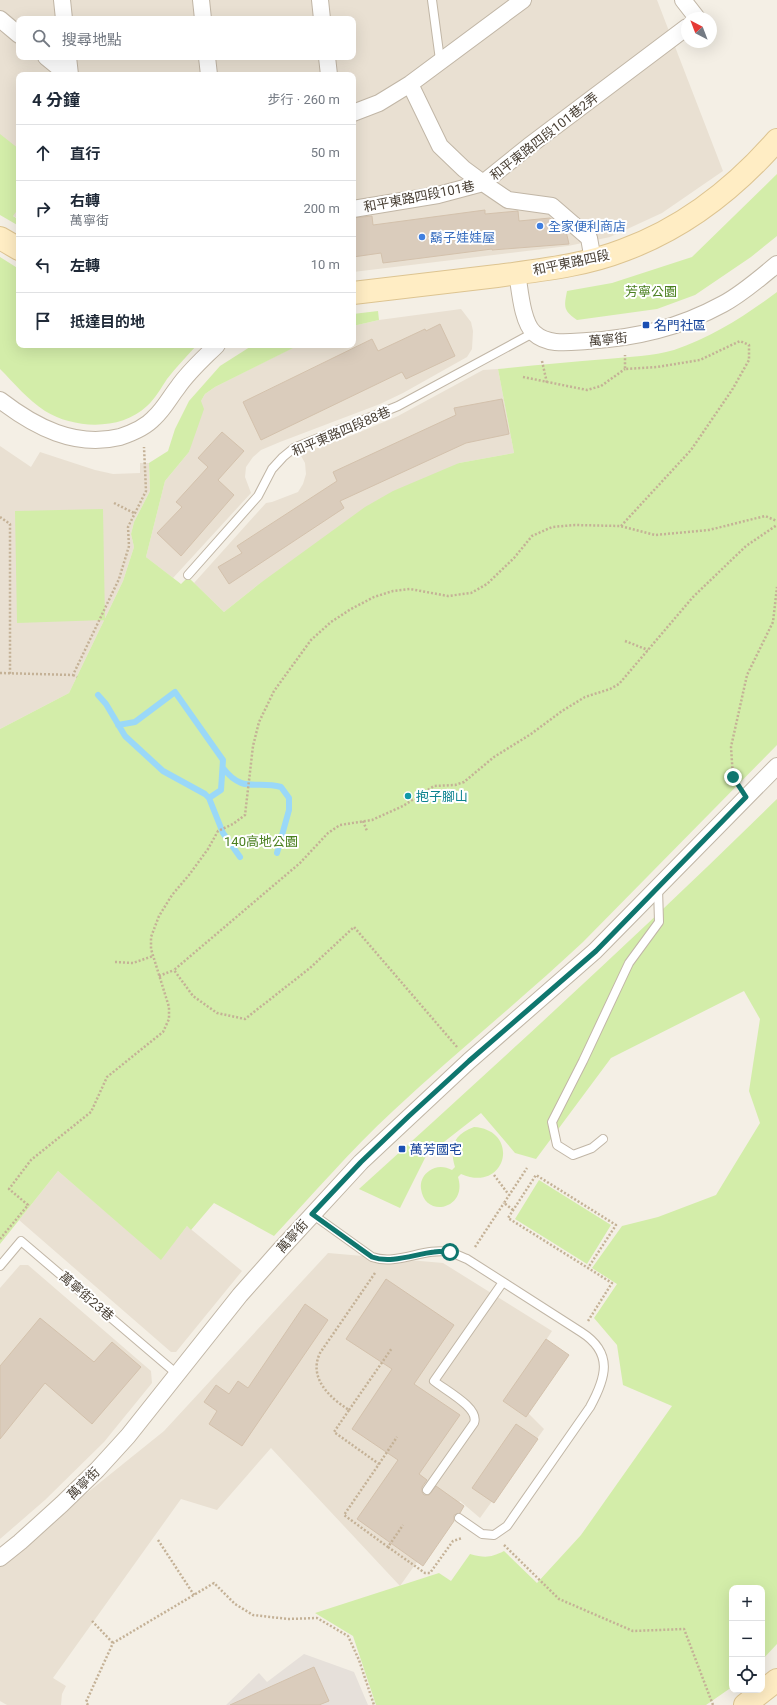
<!DOCTYPE html>
<html lang="zh-TW">
<head>
<meta charset="utf-8">
<style>
  body { margin:0; font-family:Roboto,"Noto Sans TC",sans-serif; background:#f6f6f7; color:#1f2937 }
  .controls { position:absolute; right:12px; bottom:12px; display:grid; overflow:hidden; border-radius:8px; box-shadow:0 4px 16px #0002 }
  .controls button { width:36px; height:36px; display:grid; place-items:center; padding:0; border:0; border-bottom:1px solid #e0e1e3; background:#fff; color:#1f2937; font:20px sans-serif }
  .compass { position:absolute; left:681px; top:12px; width:36px; height:36px; border-radius:50%; background:#fff; box-shadow:0 4px 16px #0002; rotate:318deg }
  .stop { position:absolute; width:12px; height:12px; margin:-9px; border:3px solid #0f766e; border-radius:50%; background:#fff }
  .stop.end { background:#0f766e; border-color:#fff; box-shadow:0 1px 4px #0008 }
  .list { margin:0; padding:0; list-style:none }
  h2 { display:flex; justify-content:space-between; align-items:center; height:52px; margin:0; padding:0 16px; font-size:17px }
  h2 small { font-size:13px; font-weight:400; color:#747a83 }
  .list li { display:grid; grid-template-columns:26px 1fr auto; gap:12px; align-items:center; box-sizing:border-box; height:56px; padding:0 16px; border-top:1px solid #e0e1e3 }
  .list b { display:block; font-size:15px; white-space:nowrap }
  .list p { margin:0; font-size:13px; white-space:nowrap; color:#747a83 }
  .list em { font-size:13px; font-style:normal; color:#747a83 }
  .icon { flex:none; width:22px; height:22px; fill:none; stroke:currentColor; stroke-width:2; stroke-linecap:round; stroke-linejoin:round }
  .map { position:relative; flex:none; width:777px; height:1705px; overflow:hidden }
  .search { position:absolute; background:#fff; box-shadow:0 4px 16px #0002; left:16px; top:16px; width:340px; height:44px; display:flex; align-items:center; gap:10px; box-sizing:border-box; padding:0 14px; border-radius:8px; color:#747a83; font-size:15px }
  .panel { position:absolute; background:#fff; box-shadow:0 4px 16px #0002; left:16px; top:72px; width:340px; height:276px; border-radius:8px }
  .map>svg:first-child { display:block }
  .residential { fill:#e9e0d2; fill-rule:evenodd }
  .industrial { fill:#e6e0da }
  .green { fill:#d3eda9 }
  .lines { fill:none; stroke-linecap:round; stroke-linejoin:round }
  .stream { stroke:#9ad8f8; stroke-width:6 }
  .building { fill:#daccbc; stroke:#d3c1ac }
  .lane-casing { stroke:#c1b6a6; stroke-width:10 }
  .street-casing { stroke:#c1b6a6; stroke-width:18 }
  .secondary-casing { stroke:#ddc491; stroke-width:24 }
  .path { stroke:#c4b196; stroke-width:2.5; stroke-dasharray:2 2; stroke-linecap:butt }
  .lane { stroke:#fff; stroke-width:8 }
  .street { stroke:#fff; stroke-width:16 }
  .secondary { stroke:#ffedc4; stroke-width:22 }
  .route { stroke:#0f766e; stroke-width:5 }
  .shop-dot { fill:#3f7fe0; stroke:#fff; stroke-width:1.5 }
  .transit-dot { fill:#1a4fb4; stroke:#fff; stroke-width:1.5 }
  .culture-dot { fill:#0f9aa8; stroke:#fff; stroke-width:1.5 }
  .labels { text-anchor:middle; stroke-width:4; stroke-linejoin:round; paint-order:stroke }
  .street-label { font-size:13px; fill:#483f34; stroke:#fff }
  .shop-label { font-size:13px; fill:#366cbe; stroke:#fff; text-anchor:start }
  .park-label { font-size:13px; fill:#4b8020; stroke:#fff }
  .transit-label { font-size:13px; fill:#164399; stroke:#fff; text-anchor:start }
  .culture-label { font-size:13px; fill:#0d838f; stroke:#fff; text-anchor:start }
</style>
</head>
<body>
<div class="map">
<svg width="777" height="1705" viewBox="0 0 777 1705">
  <rect width="100%" height="100%" fill="#f4efe5"/>
  <!-- residential -->
  <path class="residential" d="M 0,0 L 657,0 L 723,171 L 662,213 L 610,237 L 568,246 L 353,272 L 353,75 L 19,75 L 19,220 L 0,206 ZM 19,19 L 353,19 L 353,57 L 19,57 Z
    M 461,309 L 471,322 L 473,331 L 472,349 L 467,357 L 403,393 L 380,404 L 280,442 L 261,450 L 253,457 L 246,467 L 245,477 L 251,493 L 173,578 L 146,557 L 165,481 L 189,452 L 201,401 L 205,394 L 215,387 L 294,347 L 295,345 L 353,345 L 353,326 L 379,320 Z
    M 498,369 L 514,453 L 459,463 L 259,584 L 224,612 L 194,583 L 266,503 L 272,502 L 298,492 L 303,484 L 306,474 L 305,463 L 300,454 L 353,435 L 398,416 L 483,370 Z
    M 0,446 L 31,467 L 40,452 L 95,470 L 113,474 L 140,473 L 140,463 L 149,463 L 150,491 L 134,522 L 131,534 L 134,547 L 123,581 L 69,693 L 0,729 Z
    M 58,1171 L 161,1259 L 187,1226 L 242,1271 L 176,1352 L 171,1352 L 19,1220 Z
    M 328,1253 L 443,1263 L 552,1331 L 510,1395 L 544,1429 L 480,1518 L 460,1501 L 400,1586 L 271,1448 L 217,1510 L 181,1499 L 53,1678 L 66,1686 L 62,1694 L 61,1705 L 7,1705 L 0,1701 L 0,1563 L 164,1431 Z
    M 20,1265 L 28,1265 L 151,1371 L 152,1383 L 104,1442 L 45,1500 L 0,1539 L 0,1288 Z"/>
  <!-- industrial -->
  <path class="industrial" d="M 304,1654 L 354,1672 L 368,1705 L 226,1705 L 259,1673 L 267,1682 Z"/>
  <!-- green -->
  <path class="green" d="M 0,134 L 19,149 L 19,208 L 13,216 L 19,220 L 19,226 L 0,215 Z
    M 777,174 L 777,236 L 751,257 L 695,295 L 657,309 L 577,320 C 563,310 564,307 567,291 L 612,283 L 692,257 Z
    M 0,257 L 19,269 L 19,345 L 197,345 C 187,356 176,367 167,379 C 161,388 155,399 147,406 C 121,431 74,429 45,411 C 28,400 14,383 0,369 Z
    M 777,292 L 777,745 L 583,942 C 521,1000 455,1053 393,1111 C 351,1150 313,1194 274,1236 L 214,1203 L 191,1230 L 187,1226 L 161,1260 L 58,1171 L 0,1244 L 0,729 L 69,693 L 123,581 L 134,547 L 131,534 L 134,522 L 150,491 L 149,463 L 168,451 L 175,429 L 189,401 L 220,366 L 253,345 L 295,345 L 295,347 L 215,387 L 205,394 L 201,401 L 204,409 L 189,452 L 165,481 L 146,557 L 181,584 L 188,577 L 224,612 L 259,584 L 365,507 L 393,491 L 459,463 L 514,453 L 498,369 C 534,365 571,362 607,359 C 629,357 653,356 674,350 C 712,337 745,316 777,292 Z
    M 378,311 L 379,320 L 353,326 L 353,314 Z
    M 103,509 L 105,620 L 17,623 L 15,511 Z
    M 777,799 L 777,1644 L 762,1660 L 762,1588 L 732,1588 L 732,1687 L 706,1705 L 376,1705 L 353,1636 L 315,1613 L 439,1573 L 451,1581 L 470,1554 C 485,1558 490,1558 504,1551 L 537,1583 L 581,1535 L 672,1406 L 623,1385 L 617,1345 L 594,1318 L 617,1284 L 592,1268 L 622,1226 L 658,1217 L 716,1195 L 760,1123 L 749,1091 L 760,1019 L 744,991 L 611,1058 L 536,1159 L 515,1153 L 481,1113 L 426,1156 L 400,1208 L 359,1189 C 500,1061 641,933 777,799 Z
    M 474,1127 C 521,1130 507,1194 461,1174 L 458,1177 C 468,1209 425,1219 421,1189 C 420,1182 423,1175 429,1171 C 436,1166 444,1166 452,1170 L 455,1167 C 449,1147 453,1135 474,1127 Z
    M 539,1180 L 611,1225 L 587,1264 L 515,1219 Z"/>
  <g class="lines">
    <!-- stream -->
    <path class="stream" d="M 98,695 L 106,704 L 125,736 L 163,771 L 205,794 L 209,798 L 221,790 L 223,760 L 175,692 L 135,722 L 118,725
      M 223,768 C 243,794 256,780 281,787 L 289,798 L 289,810 L 277,853
      M 209,798 L 223,833 L 240,857"/>
  </g>
  <!-- building -->
  <path class="building" d="M 485,210 L 485,214 L 518,211 L 519,221 L 550,218 L 566,231 L 569,244 L 492,250 L 492,249 L 383,263 L 381,253 L 353,257 L 353,218 L 372,216 L 373,225 Z
    M 440,324 L 455,356 L 406,379 L 402,372 L 261,440 L 243,402 L 372,339 L 378,351 L 425,329 L 426,331 Z
    M 502,399 L 509,434 L 466,443 L 340,501 L 344,508 L 229,584 L 218,567 L 242,553 L 237,546 L 337,481 L 333,472 L 456,415 L 454,408 Z
    M 222,432 L 244,451 L 218,480 L 234,495 L 181,556 L 157,533 L 182,507 L 176,502 L 208,467 L 198,458 Z
    M 386,1279 L 454,1325 L 414,1384 L 460,1415 L 419,1474 L 427,1480 L 422,1487 L 422,1492 L 424,1495 L 429,1495 L 436,1486 L 464,1506 L 460,1513 L 454,1515 L 454,1521 L 423,1566 L 357,1519 L 398,1460 L 352,1429 L 392,1369 L 346,1339 Z
    M 305,1304 L 328,1320 L 242,1446 L 209,1424 L 217,1411 L 204,1402 L 216,1385 L 229,1394 L 238,1381 L 248,1388 Z
    M 40,1318 L 94,1362 L 112,1342 L 141,1367 L 92,1424 L 45,1383 L 0,1439 L 0,1366 Z
    M 546,1339 L 569,1355 L 526,1417 L 503,1401 Z
    M 516,1424 L 538,1439 L 494,1503 L 472,1488 Z
    M 314,1667 L 329,1701 L 319,1705 L 230,1705 Z"/>
  <g class="lines">
    <defs>
      <path id="lane" d="M 432,0 L 440,60
        M 188,575 L 258,496 L 272,469 L 283,457 L 294,448 L 398,406 L 533,333
        M 603,1139 L 592,1148 L 573,1155 L 557,1145 L 552,1122 L 583,1061 L 629,963 L 659,922 L 658,888
        M 312,1214 L 372,1257 C 397,1266 424,1247 450,1252 C 456,1254 462,1257 467,1259 L 581,1332 C 614,1353 606,1378 590,1407 L 507,1526 L 494,1535 L 482,1534 L 459,1518
        M 0,1266 L 21,1241 L 177,1374
        M 427,1490 L 474,1423 C 480,1408 445,1390 434,1381 L 503,1282"/>
      <path id="street" d="M 62,0 L 64,19
        M 201,0 L 203,19
        M 320,0 L 322,19
        M 683,0 L 697,18
        M 0,19 L 19,35
        M 46,57 L 68,75
        M 68,57 L 70,75
        M 207,57 L 209,75
        M 327,57 L 329,75
        M 410,84 L 440,146 L 464,169 L 483,183 L 529,146 L 687,27
        M 353,113 L 379,103 L 410,84 L 523,0
        M 353,209 L 438,195 L 483,183 L 508,200 L 552,206 L 589,238 L 593,260
        M 517,273 C 520,290 522,322 534,333 C 548,346 570,342 587,341 C 636,338 679,328 723,304 C 742,294 760,278 777,264
        M 0,400 C 35,427 75,448 120,437 C 132,433 145,428 154,418 C 164,409 170,397 178,387 C 189,371 204,358 217,345
        M 0,1558 L 20,1542 L 62,1504 L 97,1470 L 128,1436 L 240,1295 L 279,1251 L 361,1162 L 469,1061 L 595,951 L 777,766"/>
      <path id="secondary" d="M 0,238 L 19,249
        M 353,293 C 401,287 449,282 497,276 C 540,270 583,266 624,250 C 684,228 735,188 777,140
        M 745,1705 L 777,1680"/>
    </defs>
    <!-- lane casing -->
    <use href="#lane" class="lane-casing"/>
    <!-- street casing -->
    <use href="#street" class="street-casing"/>
    <!-- secondary casing -->
    <use href="#secondary" class="secondary-casing"/>
    <!-- path -->
    <path class="path" d="M 542,361 L 547,383
      M 523,377 L 587,390 L 601,386 L 625,369
      M 114,503 L 134,513
      M 0,517 L 10,524 L 10,674
      M 621,526 L 691,450 L 732,390 L 749,360 L 749,345 L 740,341 L 700,360 L 657,367 L 625,369 L 625,355
      M 625,641 L 648,650
      M 0,673 L 73,675 L 119,579 L 129,546 L 128,527 L 146,491 L 144,447
      M 73,675 L 77,677
      M 737,783 L 733,777 L 731,747 L 747,675 L 773,622 L 777,587
      M 363,821 L 367,831
      M 115,962 L 133,963 L 153,956
      M 159,976 L 174,970
      M 457,1047 L 354,927 L 310,968 L 245,1019 L 217,1013 L 193,996 L 174,970 L 300,863 L 328,833 L 340,825 L 372,820 L 403,806 L 434,786 L 455,785 L 464,782 L 494,757 L 531,734 L 562,711 L 585,697 L 610,689 L 619,684 L 693,597 L 746,546 L 777,525
      M 494,1175 L 509,1195
      M 513,1210 L 504,1203 L 527,1168
      M 0,1239 L 28,1205 L 9,1189 L 31,1160 L 91,1112 L 107,1077 L 163,1032 L 169,1019 L 169,1007 L 151,949 L 151,937 L 159,916 L 172,895 L 189,875 L 208,849 L 218,831 L 233,824 L 245,815 L 253,746 L 259,722 L 274,691 L 311,640 L 331,622 L 351,609 L 374,597 L 393,591 L 410,589 L 448,596 L 471,593 L 487,584 L 514,558 L 532,536 L 552,527 L 575,525 L 620,526 L 655,535 L 709,530 L 765,516 L 777,521
      M 475,1247 L 504,1203
      M 375,1273 L 320,1353 C 308,1378 330,1398 349,1410 L 334,1432 L 379,1464 L 344,1515 L 388,1547 L 403,1525
      M 588,1321 L 612,1283 L 508,1218 L 536,1175 L 616,1225 L 588,1268
      M 349,1410 L 392,1348
      M 379,1464 L 397,1437
      M 158,1540 L 194,1595
      M 504,1545 L 559,1599 L 633,1631 L 684,1629 L 713,1705
      M 388,1547 L 425,1573 L 430,1573 L 453,1541 L 462,1538
      M 92,1621 L 113,1643
      M 88,1705 L 86,1702 L 113,1643 L 214,1583 L 235,1604 L 253,1615 L 288,1619 L 317,1618 L 348,1636 L 359,1660 L 374,1705"/>
    <!-- lane -->
    <use href="#lane" class="lane"/>
    <!-- street -->
    <use href="#street" class="street"/>
    <!-- secondary -->
    <use href="#secondary" class="secondary"/>
  </g>
  <g class="lines">
    <!-- route -->
    <path class="route" d="M 450,1252 C 444,1252 439,1251 434,1252 C 415,1254 391,1264 372,1257 L 312,1214 L 361,1162 L 409,1116 L 469,1061 L 596,951 L 746,797 L 733,777"/>
  </g>
  <!-- markers -->
  <g class="shop-dot">
    <circle cx="540" cy="226" r="4"/>
    <circle cx="422" cy="237" r="4"/>
  </g>
  <g class="transit-dot">
    <rect x="642" y="321" width="8" height="8" rx="2"/>
    <rect x="398" y="1145" width="8" height="8" rx="2"/>
  </g>
  <circle class="culture-dot" cx="408" cy="796" r="4"/>
  <g class="labels">
    <!-- street labels -->
    <g class="street-label">
      <text transform="translate(544 136) rotate(-38)" y="5">和平東路四段101巷2弄</text>
      <text transform="translate(419 196) rotate(-11)" y="5">和平東路四段101巷</text>
      <text transform="translate(571 262) rotate(-12)" y="5">和平東路四段</text>
      <text transform="translate(608 339) rotate(-6)" y="5">萬寧街</text>
      <text transform="translate(341 431) rotate(-23)" y="5">和平東路四段88巷</text>
      <text transform="translate(292 1236) rotate(-48)" y="5">萬寧街</text>
      <text transform="translate(87 1296) rotate(41)" y="5">萬寧街23巷</text>
      <text transform="translate(83 1483) rotate(-45)" y="5">萬寧街</text>
    </g>
    <!-- shop labels -->
    <g class="shop-label">
      <text x="548" y="231">全家便利商店</text>
      <text x="430" y="242">鬍子娃娃屋</text>
    </g>
    <!-- park labels -->
    <g class="park-label">
      <text x="651" y="296">芳寧公園</text>
      <text x="261" y="846">140高地公園</text>
    </g>
    <!-- transit labels -->
    <g class="transit-label">
      <text x="654" y="330">名門社區</text>
      <text x="410" y="1154">萬芳國宅</text>
    </g>
    <!-- culture labels -->
    <g class="culture-label">
      <text x="416" y="801">抱子腳山</text>
    </g>
  </g>
</svg>
<div class="controls">
<button>+</button>
<button>−</button>
<button><svg class="icon" aria-label="locate" viewBox="0 0 24 24"><circle cx="12" cy="12" r="6"/><path d="M12 2v4M12 18v4M2 12h4M18 12h4"/></svg></button>
</div>
<svg class="compass" viewBox="-18 -18 36 36"><path d="M0-13l5 13h-10z" fill="#e53935"/><path d="M0 13l5-13h-10z" fill="#747a83"/></svg>
<div class="stop" style="left:450px;top:1252px"></div>
<div class="stop end" style="left:733px;top:777px"></div>
<div class="search"><svg class="icon" aria-label="search" viewBox="0 0 24 24"><circle cx="10" cy="10" r="6"/><path d="M15 15l6 6"/></svg>搜尋地點</div>
<section class="panel">
<h2>4 分鐘<small>步行 · 260 m</small></h2>
<ul class="list">
<li><svg class="icon" aria-label="ahead" viewBox="0 0 24 24"><path d="M12 20V5M6 11l6-6 6 6"/></svg><div><b>直行</b></div><em>50 m</em></li>
<li><svg class="icon" aria-label="right" viewBox="0 0 24 24"><path d="M7 20v-9h11M14 6l5 5-5 5"/></svg><div><b>右轉</b><p>萬寧街</p></div><em>200 m</em></li>
<li><svg class="icon" aria-label="left" viewBox="0 0 24 24"><path d="M17 20v-9H6M10 6l-5 5 5 5"/></svg><div><b>左轉</b></div><em>10 m</em></li>
<li><svg class="icon" aria-label="arrive" viewBox="0 0 24 24"><path d="M6 21V4h12l-3 4 3 4H6"/></svg><div><b>抵達目的地</b></div></li>
</ul>
</section>
</div>
</body>
</html>
